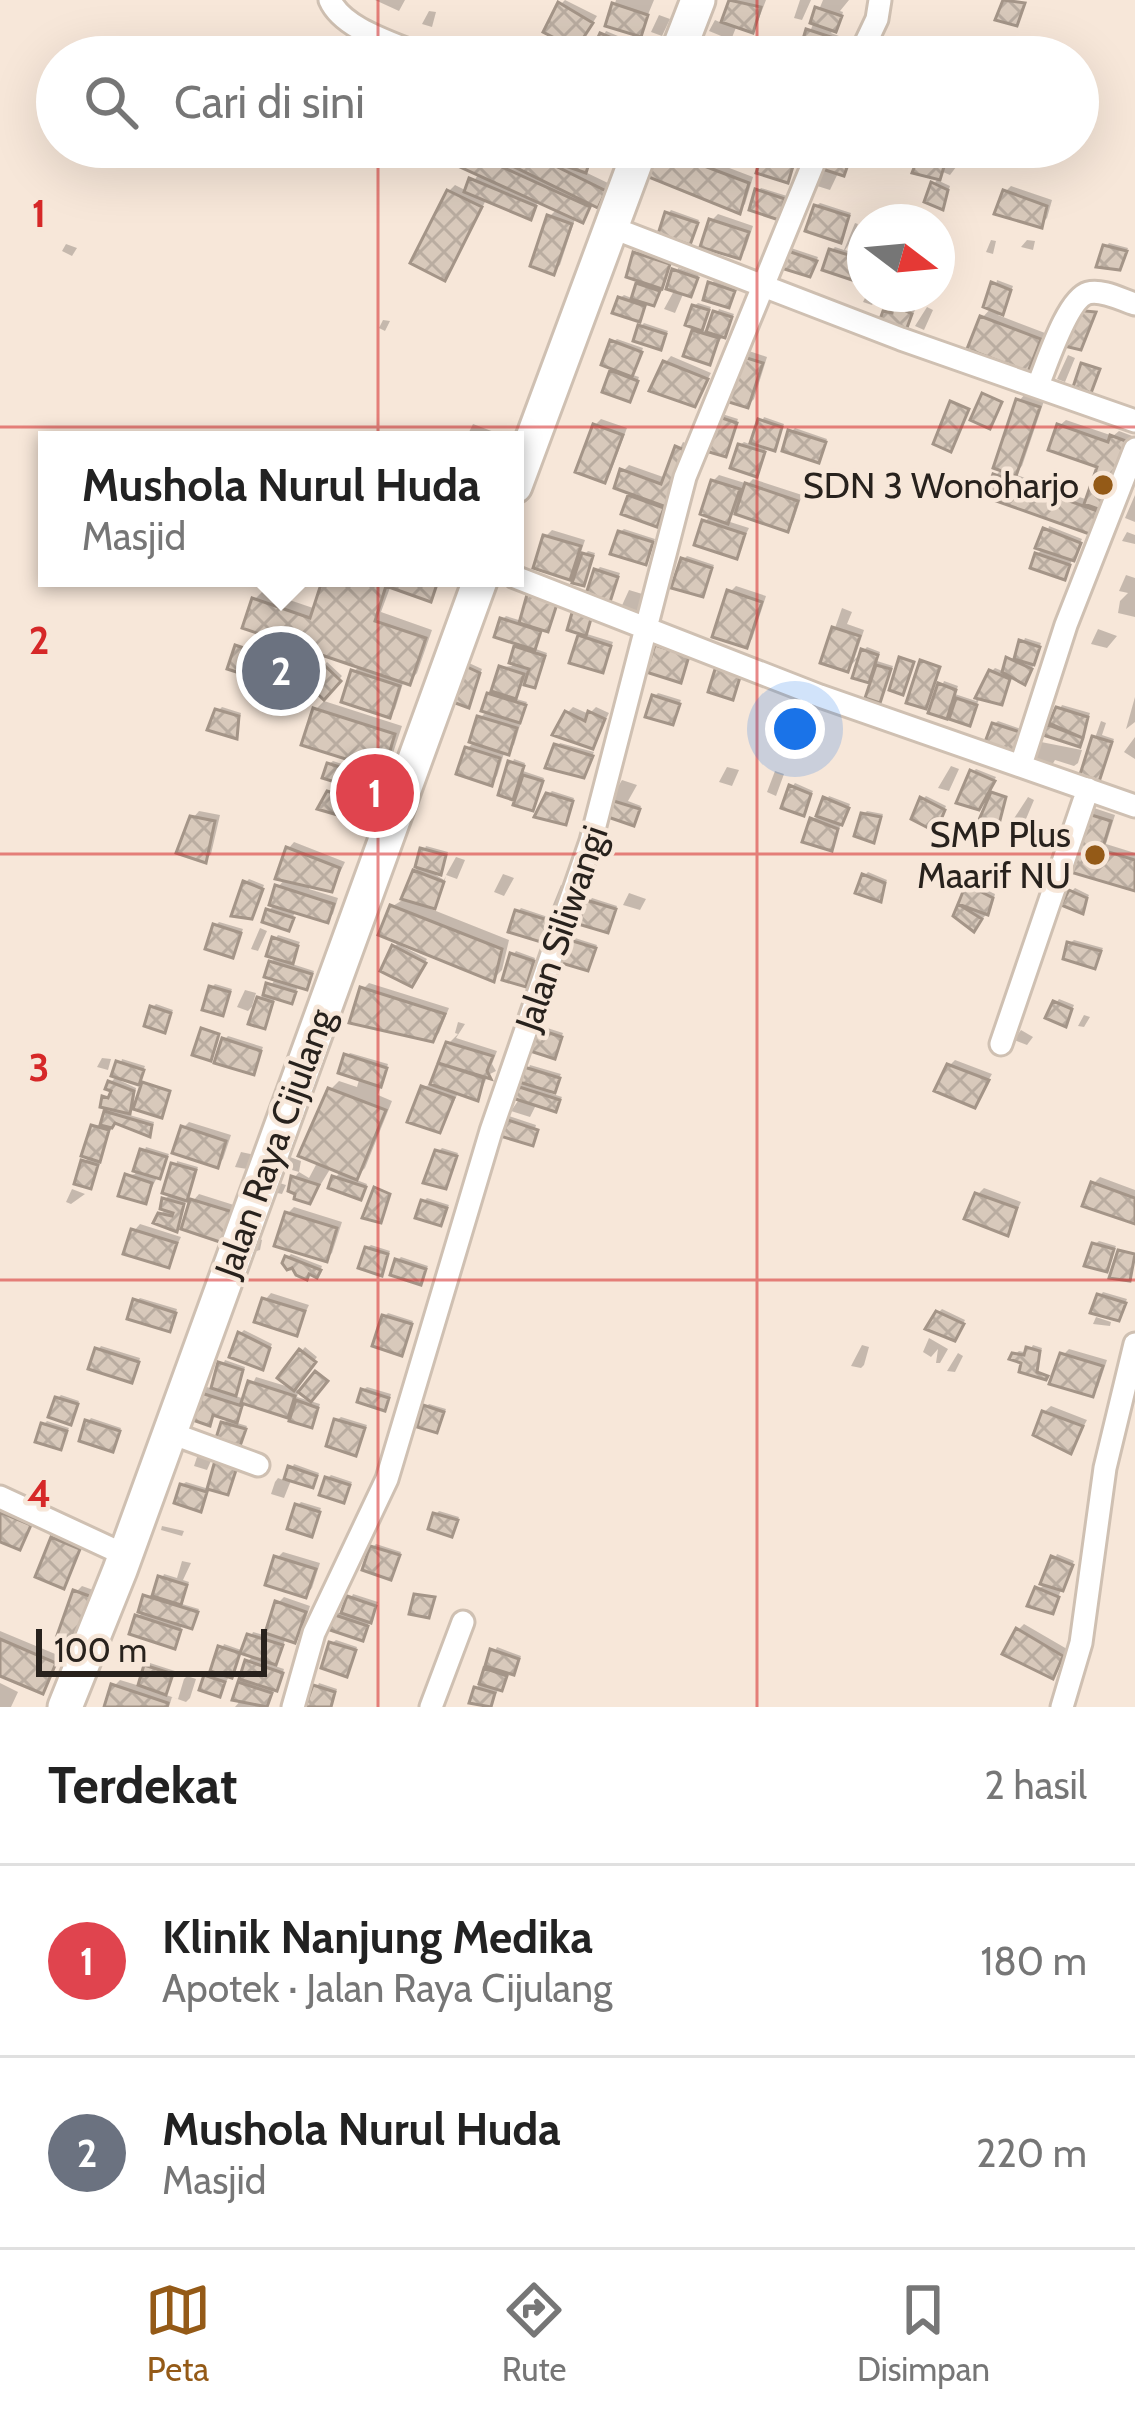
<!DOCTYPE html>
<html lang="id">
<head>
<meta charset="utf-8">
<style>
  body { margin:0; font-family:Cabin,sans-serif; background:#f2f2f2; color:#222 }
  .compass { position:absolute; left:847px; top:204px; width:108px; height:108px; border-radius:50%; background:#fff; box-shadow:0 12px 48px #0002; rotate:106deg }
  .scale { position:absolute; left:36px; bottom:30px; width:231px; box-sizing:border-box; padding-left:12px; border:6px solid #28221d; border-top:0; font-size:33px; line-height:42px; white-space:nowrap; color:#28221d; -webkit-text-stroke:9px #f7e7d9; paint-order:stroke }
  .you { position:absolute; left:795px; top:729px; width:42px; height:42px; margin:-30px; border:9px solid #fff; border-radius:50%; background:#1a73e8; box-shadow:0 0 0 18px #1a73e833 }
  .badge { display:grid; place-items:center; width:78px; height:78px; border-radius:50%; background:#945a17; color:#fff; font-size:39px; font-weight:700 }
  .pin { position:absolute; translate:-50% -50%; border:6px solid #fff; box-shadow:0 3px 12px #0006 }
  .popup { position:absolute; left:38px; top:431px; width:486px; height:156px; box-sizing:border-box; display:grid; place-content:center; border-radius:0px; background:#fff; filter:drop-shadow(0 3px 9px #0005); font-size:39px; white-space:nowrap; color:#767676 }
  .popup b { font-size:45px; color:#222 }
  .popup::after { content:''; position:absolute; left:50%; top:100%; margin-left:-24px; border:24px solid transparent; border-top-color:#fff }
  .list { margin:0; padding:0; list-style:none }
  h2 { display:flex; justify-content:space-between; align-items:center; height:156px; margin:0; padding:0 48px; font-size:51px }
  h2 small { font-size:39px; font-weight:400; color:#767676 }
  .list li { display:grid; grid-template-columns:78px 1fr auto; gap:36px; align-items:center; box-sizing:border-box; height:192px; padding:0 48px; border-top:3px solid #e0e0e0 }
  .list b { display:block; font-size:45px; white-space:nowrap }
  .list p { margin:0; font-size:39px; white-space:nowrap; color:#767676 }
  .list em { font-size:39px; font-style:normal; color:#767676 }
  .icon { flex:none; width:66px; height:66px; fill:none; stroke:currentColor; stroke-width:2; stroke-linecap:round; stroke-linejoin:round }
  .map { position:relative; flex:none; width:1135px; height:1707px; overflow:hidden }
  .search { position:absolute; background:#fff; box-shadow:0 12px 48px #0002; left:36px; right:36px; top:36px; height:132px; display:flex; align-items:center; gap:30px; box-sizing:border-box; padding:0 42px; border-radius:66px; color:#767676; font-size:45px }
  .sheet { height:540px; background:#fff }
  nav { display:flex; justify-content:space-around; align-items:center; box-sizing:border-box; height:168px; border-top:3px solid #e0e0e0; background:#fff; font-size:33px; color:#767676 }
  nav a { display:grid; justify-items:center; gap:6px }
  nav .on { color:#945a17 }
  .map>svg:first-child { display:block }
  .shadow { fill:#0003 }
  .building { fill:url(#building-cross-hatch); stroke:#a49588; stroke-width:3 }
  .lines { fill:none; stroke-linecap:round; stroke-linejoin:round }
  .minor-casing { stroke:#cfc0b2; stroke-width:27 }
  .highway-casing { stroke:#cfc0b2; stroke-width:39 }
  .minor { stroke:#fff; stroke-width:21 }
  .highway { stroke:#fff; stroke-width:33 }
  .grid { fill:none; stroke:#d62828; stroke-width:3; stroke-opacity:0.55 }
  .poi-dot { fill:#945a17; stroke:#f7e7d9; stroke-width:4.5 }
  .labels { text-anchor:middle; stroke-width:9; stroke-linejoin:round; paint-order:stroke }
  .poi-label { font-size:36px; fill:#28221d; stroke:#f7e7d9; text-anchor:end }
  .street-label { font-size:36px; fill:#28221d; stroke:#f7e7d9 }
  .grid-label { font-size:39px; text-anchor:middle; font-weight:bold; fill:#d62828; stroke:#f7e7d9; stroke-width:9; stroke-linejoin:round; paint-order:stroke }
</style>
</head>
<body>
<div class="map">
<svg width="1135" height="1707" viewBox="0 0 1135 1707">
  <defs>
    <pattern id="building-cross-hatch" width="8" height="8" patternUnits="userSpaceOnUse" patternTransform="scale(3)"><rect width="8" height="8" fill="#d8c9bb"/><path d="M0 0l8 8M0 8l8-8" fill="none" stroke="#b9aca0"/></pattern>
  </defs>
  <rect width="100%" height="100%" fill="#f7e7d9"/>
  <!-- shadow -->
  <path class="shadow" d="M 375,0 L 405,0 L 399,11 Z
    M 565,0 L 597,16 L 582,40 L 561,4 Z
    M 616,0 L 654,0 L 640,34 L 609,24 Z
    M 735,0 L 766,0 L 756,26 L 752,29 L 737,25 L 731,40 L 709,31 L 715,20 L 724,24 Z
    M 800,0 L 811,0 L 802,20 L 794,18 Z
    M 823,0 L 849,0 L 840,11 L 843,12 L 839,25 L 831,33 L 839,36 L 834,52 L 830,56 L 812,50 L 810,57 L 774,57 L 781,44 L 802,51 Z
    M 429,11 L 436,12 L 432,27 L 422,24 Z
    M 659,15 L 670,19 L 662,36 L 651,32 Z
    M 606,31 L 642,46 L 637,57 L 608,57 L 595,52 Z
    M 748,43 L 758,46 L 754,57 L 721,57 L 727,46 L 743,52 Z
    M 475,147 L 534,147 L 559,159 L 563,147 L 592,147 L 587,152 L 592,154 L 588,166 L 583,171 L 610,184 L 604,198 L 598,204 L 593,202 L 582,219 L 576,216 L 560,265 L 554,271 L 549,217 L 558,208 L 539,199 L 533,213 L 487,198 L 450,271 L 449,191 L 455,185 L 467,191 L 480,172 L 469,153 Z
    M 603,147 L 616,147 L 610,158 L 601,155 Z
    M 663,147 L 674,147 L 753,177 L 745,204 L 739,210 L 660,150 Z
    M 715,147 L 733,147 L 726,160 L 712,155 Z
    M 768,147 L 798,153 L 787,179 L 760,171 Z
    M 829,147 L 856,147 L 850,166 L 844,172 L 839,171 L 830,190 L 814,185 Z
    M 925,147 L 951,147 L 943,169 L 953,160 L 959,163 L 950,175 L 943,172 L 939,177 L 916,171 Z
    M 937,180 L 950,186 L 943,207 L 934,184 Z
    M 1011,186 L 1052,200 L 1047,218 L 1041,224 L 1005,192 Z
    M 761,188 L 787,196 L 778,216 L 758,191 Z
    M 820,203 L 851,213 L 840,239 L 816,206 Z
    M 671,210 L 699,220 L 690,241 L 668,214 Z
    M 718,214 L 753,226 L 745,250 L 739,256 L 712,220 Z
    M 855,223 L 858,224 L 851,241 L 864,248 L 849,244 L 845,250 L 865,257 L 865,272 L 860,279 L 832,250 L 835,247 L 844,250 Z
    M 991,240 L 996,241 L 993,254 L 986,252 Z
    M 1027,240 L 1035,241 L 1033,250 L 1021,247 Z
    M 1109,243 L 1128,248 L 1119,267 L 1106,247 Z
    M 66,244 L 77,248 L 72,256 L 62,251 Z
    M 791,248 L 818,257 L 813,270 L 788,251 Z
    M 639,250 L 671,261 L 657,299 L 654,303 L 647,301 L 639,319 L 620,298 L 624,295 L 634,299 L 644,280 L 636,254 Z
    M 678,268 L 699,274 L 694,290 L 691,294 L 684,292 L 675,313 L 664,309 L 675,289 Z
    M 997,280 L 1013,286 L 1005,308 L 998,315 L 1045,333 L 1028,369 L 982,318 L 992,307 Z
    M 714,281 L 736,288 L 728,305 L 711,284 Z
    M 867,294 L 879,294 L 872,305 L 863,302 Z
    M 892,294 L 928,294 L 922,300 L 911,297 L 909,304 L 916,308 L 904,333 L 886,312 L 896,307 L 897,298 Z
    M 698,303 L 711,307 L 700,329 L 709,332 L 719,309 L 734,314 L 709,361 L 695,332 L 699,327 L 694,306 Z
    M 927,307 L 933,310 L 924,330 L 915,326 Z
    M 383,320 L 390,321 L 385,331 L 379,328 Z
    M 644,323 L 668,331 L 660,347 L 641,326 Z
    M 617,339 L 643,348 L 633,375 L 639,377 L 632,395 L 606,390 L 614,367 L 613,342 Z
    M 743,349 L 767,357 L 754,399 L 748,405 Z
    M 1068,355 L 1075,358 L 1065,382 L 1057,379 Z
    M 671,356 L 711,373 L 694,404 L 665,363 Z
    M 1025,394 L 1044,401 L 1022,466 L 1014,474 L 1088,500 L 1100,465 L 1059,426 L 1066,420 L 1113,436 L 1119,431 L 1135,437 L 1103,528 L 996,475 L 1003,468 L 1019,401 Z
    M 719,413 L 738,419 L 725,454 Z
    M 764,417 L 784,424 L 777,444 L 767,446 L 756,473 L 740,445 L 744,442 L 752,445 Z
    M 601,419 L 627,428 L 610,474 L 604,480 L 595,425 Z
    M 473,424 L 510,438 L 509,440 L 465,440 Z
    M 795,428 L 827,439 L 818,460 L 791,432 Z
    M 683,442 L 693,446 L 660,520 L 631,496 L 635,492 L 623,471 L 629,465 L 666,478 Z
    M 719,475 L 748,484 L 753,479 L 802,495 L 793,522 L 787,528 L 735,511 L 727,521 L 749,528 L 736,555 L 705,522 L 711,515 L 713,481 Z
    M 1135,495 L 1135,522 L 1125,518 Z
    M 1049,526 L 1082,539 L 1064,577 L 1037,554 L 1044,548 Z
    M 624,529 L 655,539 L 645,561 L 620,532 Z
    M 552,530 L 585,540 L 578,561 L 588,551 L 595,553 L 583,583 L 581,564 L 569,576 L 546,536 Z
    M 1127,532 L 1135,535 L 1135,544 L 1122,541 Z
    M 687,556 L 714,565 L 702,594 L 683,560 Z
    M 600,567 L 620,573 L 609,601 L 596,571 Z
    M 1126,575 L 1135,578 L 1135,617 L 1118,613 L 1120,601 L 1128,593 L 1119,591 Z
    M 327,578 L 443,578 L 430,598 L 391,585 L 381,612 L 432,630 L 417,673 L 409,682 L 404,680 L 395,709 L 389,715 L 354,672 L 360,665 L 294,643 L 312,666 L 279,694 L 264,662 L 290,642 L 254,600 L 263,591 L 316,609 Z
    M 736,586 L 766,596 L 752,639 L 746,645 L 730,592 Z
    M 629,590 L 649,596 L 643,615 L 619,612 Z
    M 560,597 L 551,625 L 543,627 L 533,648 L 547,653 L 538,681 L 534,685 L 522,681 L 513,698 L 527,702 L 517,721 L 521,722 L 514,745 L 505,750 L 497,776 L 491,782 L 467,749 L 475,741 L 480,718 L 488,710 L 502,667 L 512,666 L 522,643 L 503,619 L 506,616 L 522,621 Z
    M 595,608 L 587,634 L 613,642 L 602,670 L 573,661 L 582,632 Z
    M 842,608 L 852,612 L 847,624 L 864,630 L 854,660 L 867,647 L 880,652 L 877,661 L 893,666 L 879,700 L 874,681 L 855,676 L 862,654 L 847,669 L 835,628 Z
    M 1098,629 L 1117,636 L 1107,648 L 1091,644 Z
    M 1025,638 L 1041,643 L 1036,658 L 1030,664 L 1033,666 L 1028,678 L 1012,674 L 1001,702 L 980,697 L 969,723 L 932,711 L 944,681 L 958,686 L 955,694 L 976,701 L 991,672 L 995,668 L 1005,672 L 1008,659 L 1017,658 Z
    M 327,662 L 342,676 L 324,695 L 309,682 Z
    M 469,663 L 482,669 L 468,704 L 466,667 Z
    M 658,693 L 681,700 L 672,722 L 655,696 Z
    M 1135,697 L 1135,722 L 1126,729 Z
    M 324,701 L 402,726 L 391,759 L 383,767 L 315,710 Z
    M 1062,705 L 1090,713 L 1079,744 L 1047,733 Z
    M 222,707 L 241,713 L 236,735 L 218,711 Z
    M 573,707 L 589,714 L 596,707 L 609,713 L 592,746 L 567,713 Z
    M 998,721 L 1021,729 L 1013,748 L 994,724 Z
    M 1101,721 L 1106,723 L 1102,735 L 1114,739 L 1096,784 L 1095,738 Z
    M 1135,737 L 1135,759 L 1124,752 Z
    M 1041,742 L 1082,750 L 1078,763 L 1074,766 L 1055,760 L 1051,767 L 1032,761 Z
    M 560,743 L 594,752 L 583,775 L 557,746 Z
    M 514,759 L 525,763 L 523,771 L 544,778 L 533,808 L 501,793 Z
    M 333,761 L 357,769 L 350,784 L 329,764 Z
    M 951,766 L 959,769 L 949,791 L 938,788 Z
    M 727,767 L 739,770 L 732,786 L 719,782 Z
    M 976,769 L 996,777 L 982,803 L 973,772 Z
    M 775,771 L 784,774 L 776,796 L 767,792 Z
    M 370,778 L 393,785 L 376,799 L 368,816 L 329,792 L 333,789 L 361,798 Z
    M 622,780 L 637,785 L 628,801 L 641,806 L 634,822 L 610,800 Z
    M 795,783 L 813,791 L 803,812 L 792,787 Z
    M 552,791 L 574,798 L 565,821 L 549,794 Z
    M 829,796 L 850,804 L 831,847 L 812,819 L 819,817 Z
    M 926,796 L 946,806 L 936,829 L 923,799 Z
    M 1028,797 L 1034,800 L 1026,819 L 1023,823 L 1013,820 Z
    M 1094,808 L 1115,815 L 1106,844 L 1135,853 L 1135,888 L 1071,869 L 1088,814 Z
    M 199,811 L 220,815 L 211,854 L 205,860 L 193,818 Z
    M 867,811 L 883,814 L 873,840 L 864,814 Z
    M 294,842 L 345,862 L 332,889 L 310,884 L 309,889 L 338,898 L 333,914 L 327,920 L 296,910 L 288,928 L 268,911 L 276,904 L 278,887 L 286,878 L 288,849 Z
    M 426,846 L 448,852 L 443,868 L 436,875 L 444,880 L 446,876 L 438,902 L 431,909 L 509,940 L 502,970 L 494,978 L 404,942 L 402,946 L 427,959 L 415,980 L 394,947 L 401,940 L 393,906 L 404,899 Z
    M 456,857 L 465,860 L 457,879 L 446,875 Z
    M 868,872 L 887,880 L 880,898 L 864,876 Z
    M 503,874 L 514,878 L 504,896 L 494,892 Z
    M 249,879 L 264,885 L 251,916 L 246,882 Z
    M 972,883 L 995,894 L 991,909 L 977,925 L 956,915 Z
    M 561,885 L 566,887 L 558,911 L 543,940 L 518,912 L 521,908 L 548,917 Z
    M 1075,888 L 1089,895 L 1082,910 L 1072,891 Z
    M 629,893 L 646,899 L 640,910 L 623,905 Z
    M 592,898 L 617,906 L 608,930 L 589,902 Z
    M 219,922 L 243,929 L 232,955 L 216,925 Z
    M 260,928 L 267,931 L 258,951 L 251,949 Z
    M 278,935 L 300,942 L 289,963 L 314,971 L 310,983 L 306,987 L 299,985 L 291,1001 L 276,996 L 264,1025 L 259,999 L 248,1011 L 237,1007 L 245,990 L 256,993 L 252,1006 L 263,995 L 266,995 L 276,977 L 271,962 L 277,957 L 275,939 Z
    M 572,937 L 597,945 L 587,968 L 568,940 Z
    M 1074,940 L 1103,948 L 1094,965 L 1070,943 Z
    M 516,951 L 535,958 L 525,984 L 513,955 Z
    M 369,983 L 449,1008 L 439,1033 L 433,1039 L 363,989 Z
    M 215,984 L 232,989 L 222,1013 L 212,987 Z
    M 1059,999 L 1074,1005 L 1066,1024 L 1056,1003 Z
    M 156,1004 L 173,1010 L 164,1029 L 152,1008 Z
    M 1084,1015 L 1090,1017 L 1084,1027 L 1078,1026 Z
    M 458,1022 L 465,1024 L 456,1038 L 497,1051 L 492,1064 L 496,1071 L 488,1075 L 478,1098 L 459,1091 L 440,1130 L 424,1087 L 434,1083 L 448,1044 L 458,1034 L 455,1033 Z
    M 541,1026 L 563,1033 L 554,1056 L 537,1030 Z
    M 1021,1030 L 1033,1037 L 1027,1045 L 1014,1040 Z
    M 228,1036 L 263,1047 L 253,1071 L 224,1040 Z
    M 350,1053 L 388,1064 L 378,1095 L 392,1101 L 365,1168 L 354,1179 L 367,1184 L 364,1193 L 335,1178 L 342,1170 L 332,1166 L 313,1197 L 294,1178 L 299,1172 L 309,1178 L 318,1161 L 331,1089 L 339,1081 L 357,1087 L 360,1077 L 346,1056 Z
    M 102,1058 L 111,1059 L 108,1070 L 97,1067 Z
    M 122,1059 L 145,1066 L 138,1082 L 122,1077 L 121,1081 L 136,1088 L 133,1107 L 126,1114 L 154,1122 L 152,1130 L 149,1133 L 115,1120 L 96,1161 L 100,1162 L 90,1186 L 84,1162 L 90,1156 L 93,1126 L 103,1125 L 112,1107 L 105,1097 L 113,1096 L 111,1082 L 118,1075 Z
    M 955,1060 L 992,1074 L 974,1105 L 949,1066 Z
    M 530,1065 L 561,1074 L 550,1093 L 562,1097 L 556,1109 L 537,1103 L 530,1117 L 511,1111 L 520,1098 L 516,1083 L 522,1084 Z
    M 509,1116 L 536,1125 L 531,1142 L 505,1120 Z
    M 189,1122 L 231,1135 L 223,1159 L 217,1165 L 183,1128 Z
    M 146,1147 L 169,1154 L 145,1201 L 127,1176 L 135,1174 Z
    M 442,1148 L 458,1153 L 445,1186 L 438,1152 Z
    M 241,1152 L 255,1155 L 247,1169 L 235,1167 Z
    M 290,1157 L 301,1161 L 299,1172 L 285,1168 Z
    M 177,1161 L 198,1167 L 176,1229 L 160,1215 L 167,1208 L 165,1199 L 172,1193 Z
    M 1100,1177 L 1135,1190 L 1135,1221 L 1094,1183 Z
    M 273,1181 L 286,1185 L 282,1194 L 268,1191 Z
    M 984,1188 L 1021,1202 L 1007,1232 L 978,1194 Z
    M 72,1189 L 85,1194 L 71,1204 L 66,1202 Z
    M 199,1194 L 237,1206 L 228,1233 L 193,1201 Z
    M 427,1198 L 449,1205 L 440,1223 L 424,1201 Z
    M 294,1207 L 342,1222 L 332,1253 L 326,1259 L 288,1213 Z
    M 140,1224 L 181,1237 L 168,1264 L 134,1231 Z
    M 252,1234 L 262,1240 L 260,1250 L 243,1255 Z
    M 1099,1241 L 1116,1246 L 1106,1269 L 1095,1244 Z
    M 371,1245 L 390,1251 L 381,1272 L 367,1248 Z
    M 291,1254 L 322,1266 L 320,1271 L 306,1277 L 294,1264 L 290,1271 L 288,1257 Z
    M 401,1257 L 428,1266 L 420,1282 L 397,1261 Z
    M 1103,1292 L 1127,1299 L 1119,1317 L 1100,1296 Z
    M 271,1293 L 309,1305 L 296,1332 L 265,1300 Z
    M 140,1298 L 177,1309 L 172,1325 L 169,1329 L 136,1301 Z
    M 942,1309 L 965,1320 L 958,1334 L 938,1313 Z
    M 388,1313 L 413,1321 L 401,1352 L 385,1316 Z
    M 1096,1317 L 1111,1322 L 1110,1326 L 1093,1324 Z
    M 244,1330 L 272,1344 L 262,1366 L 240,1334 Z
    M 929,1338 L 948,1349 L 940,1363 L 936,1363 L 938,1349 L 931,1357 L 923,1352 Z
    M 862,1345 L 869,1347 L 864,1365 L 861,1368 L 851,1366 Z
    M 1033,1345 L 1042,1348 L 1035,1374 L 1015,1354 L 1019,1351 L 1028,1353 Z
    M 101,1346 L 140,1358 L 135,1376 L 131,1379 L 98,1350 Z
    M 305,1347 L 317,1357 L 294,1387 L 281,1377 Z
    M 1069,1349 L 1107,1360 L 1098,1387 L 1092,1394 L 1063,1355 Z
    M 958,1353 L 963,1356 L 955,1372 L 947,1371 Z
    M 225,1360 L 245,1367 L 238,1389 L 232,1395 L 245,1399 L 256,1377 L 299,1390 L 297,1397 L 320,1404 L 314,1421 L 311,1425 L 297,1405 L 288,1415 L 246,1402 L 234,1422 L 247,1426 L 239,1443 L 224,1423 L 230,1417 L 216,1413 L 209,1422 L 190,1417 L 204,1386 L 213,1389 Z
    M 367,1387 L 391,1394 L 388,1404 L 384,1407 L 363,1390 Z
    M 61,1395 L 79,1401 L 71,1421 L 57,1399 Z
    M 429,1404 L 446,1409 L 437,1430 L 426,1407 Z
    M 1051,1406 L 1087,1420 L 1071,1450 L 1044,1412 Z
    M 341,1417 L 367,1425 L 355,1452 L 337,1420 Z
    M 91,1418 L 121,1428 L 112,1448 L 88,1422 Z
    M 47,1421 L 69,1428 L 60,1446 L 44,1424 Z
    M 198,1454 L 214,1454 L 207,1470 L 194,1466 Z
    M 294,1464 L 319,1473 L 316,1481 L 313,1484 L 292,1478 L 284,1498 L 271,1494 L 275,1482 L 278,1478 L 286,1481 Z
    M 331,1475 L 352,1482 L 343,1500 L 327,1479 Z
    M 186,1482 L 209,1489 L 200,1508 L 182,1485 Z
    M 301,1502 L 321,1508 L 311,1534 L 297,1506 Z
    M 0,1504 L 35,1519 L 19,1547 L 0,1538 Z
    M 439,1511 L 459,1517 L 451,1534 L 436,1514 Z
    M 162,1526 L 184,1531 L 182,1536 L 161,1530 Z
    M 60,1533 L 84,1543 L 63,1585 L 54,1539 Z
    M 376,1544 L 401,1552 L 391,1577 L 373,1547 Z
    M 283,1552 L 320,1563 L 312,1588 L 306,1595 L 277,1558 Z
    M 1057,1554 L 1074,1561 L 1052,1611 L 1038,1589 L 1043,1586 Z
    M 182,1561 L 191,1563 L 183,1580 L 189,1582 L 182,1604 L 199,1609 L 191,1626 L 183,1623 L 174,1645 L 138,1617 L 144,1611 L 146,1597 L 155,1595 L 164,1574 L 177,1578 Z
    M 82,1586 L 96,1591 L 79,1638 L 76,1592 Z
    M 353,1594 L 378,1602 L 362,1638 L 328,1626 L 335,1612 L 344,1614 Z
    M 284,1597 L 310,1606 L 301,1634 L 294,1640 L 286,1637 L 279,1658 L 272,1665 L 284,1669 L 279,1684 L 274,1687 L 266,1707 L 235,1707 L 241,1700 L 240,1684 L 246,1678 L 247,1662 L 254,1655 L 242,1651 L 222,1690 L 206,1676 L 212,1673 L 224,1644 L 244,1651 L 253,1632 L 267,1636 L 278,1603 Z
    M 1024,1624 L 1067,1649 L 1052,1676 L 1018,1630 Z
    M 0,1631 L 60,1656 L 42,1691 L 0,1673 Z
    M 336,1640 L 357,1647 L 346,1673 L 332,1643 Z
    M 497,1647 L 521,1656 L 517,1668 L 509,1671 L 489,1706 L 477,1688 Z
    M 150,1663 L 175,1671 L 163,1694 L 178,1699 L 184,1679 L 187,1676 L 196,1679 L 190,1698 L 186,1702 L 172,1697 L 169,1707 L 107,1707 L 114,1686 L 120,1680 L 140,1686 Z
    M 0,1683 L 18,1692 L 11,1707 L 0,1707 Z
    M 319,1683 L 337,1689 L 331,1707 L 308,1707 Z"/>
  <!-- building -->
  <path class="building" d="M 729,0 L 761,7 L 753,33 L 721,22 Z
    M 1003,0 L 1025,3 L 1017,26 L 995,20 Z
    M 558,2 L 593,23 L 576,49 L 543,32 Z
    M 612,3 L 648,15 L 641,37 L 605,26 Z
    M 815,7 L 842,16 L 836,32 L 810,23 Z
    M 806,29 L 837,39 L 832,57 L 800,49 Z
    M 600,33 L 640,50 L 638,57 L 591,53 Z
    M 474,147 L 517,147 L 606,191 L 598,208 Z
    M 559,147 L 591,157 L 586,173 L 554,162 Z
    M 765,147 L 796,156 L 788,183 L 756,173 Z
    M 825,147 L 854,147 L 844,176 L 819,168 Z
    M 922,147 L 949,150 L 940,180 L 912,173 Z
    M 657,148 L 749,183 L 740,214 L 646,176 Z
    M 467,151 L 590,207 L 583,223 L 460,167 Z
    M 469,178 L 536,206 L 531,220 L 464,192 Z
    M 931,182 L 948,190 L 943,210 L 924,202 Z
    M 755,189 L 785,199 L 779,220 L 749,210 Z
    M 447,190 L 482,207 L 445,281 L 410,263 Z
    M 1003,190 L 1047,206 L 1042,228 L 994,214 Z
    M 814,205 L 849,216 L 841,243 L 805,231 Z
    M 665,212 L 698,223 L 690,245 L 658,234 Z
    M 547,215 L 572,224 L 554,275 L 530,266 Z
    M 709,219 L 749,232 L 740,259 L 700,247 Z
    M 1103,245 L 1127,251 L 1120,270 L 1096,267 Z
    M 829,249 L 865,260 L 861,283 L 822,270 Z
    M 785,250 L 817,261 L 810,277 L 781,268 Z
    M 633,252 L 670,264 L 662,289 L 626,277 Z
    M 672,269 L 698,278 L 691,297 L 666,289 Z
    M 708,282 L 735,291 L 729,308 L 703,300 Z
    M 991,282 L 1011,290 L 1003,315 L 983,307 Z
    M 636,283 L 660,291 L 654,306 L 631,299 Z
    M 888,294 L 925,294 L 923,304 L 908,300 L 904,310 L 912,314 L 904,336 L 879,322 L 883,311 L 892,313 L 894,300 Z
    M 618,297 L 645,306 L 640,322 L 612,313 Z
    M 692,305 L 709,310 L 702,331 L 685,325 Z
    M 1075,310 L 1096,312 L 1081,350 L 1060,345 Z
    M 713,311 L 732,317 L 725,338 L 706,332 Z
    M 980,316 L 1041,339 L 1028,372 L 967,349 Z
    M 638,325 L 666,334 L 661,350 L 633,341 Z
    M 692,330 L 719,338 L 710,365 L 683,356 Z
    M 610,340 L 642,352 L 632,377 L 601,365 Z
    M 734,354 L 763,363 L 748,408 L 719,399 Z
    M 663,361 L 708,379 L 695,407 L 649,391 Z
    M 1081,363 L 1100,369 L 1091,393 L 1073,387 Z
    M 610,370 L 638,381 L 630,402 L 602,392 Z
    M 982,393 L 1002,402 L 990,429 L 970,420 Z
    M 1016,399 L 1040,407 L 1016,476 L 993,468 Z
    M 950,401 L 969,409 L 951,452 L 933,444 Z
    M 713,415 L 737,423 L 726,457 L 702,450 Z
    M 758,419 L 782,427 L 775,451 L 750,443 Z
    M 593,424 L 623,435 L 605,483 L 575,472 Z
    M 1057,424 L 1108,442 L 1110,435 L 1131,443 L 1107,512 L 1084,504 L 1097,467 L 1048,450 Z
    M 788,430 L 826,442 L 819,463 L 782,451 Z
    M 738,444 L 765,452 L 757,477 L 730,468 Z
    M 675,446 L 689,452 L 669,508 L 614,488 L 620,469 L 661,484 Z
    M 993,474 L 1106,514 L 1098,537 L 985,497 Z
    M 711,480 L 740,489 L 728,524 L 700,514 Z
    M 745,483 L 798,501 L 788,532 L 735,514 Z
    M 628,495 L 664,508 L 657,527 L 621,514 Z
    M 702,520 L 745,534 L 737,559 L 694,545 Z
    M 1043,528 L 1081,543 L 1074,561 L 1035,548 Z
    M 618,531 L 653,542 L 646,565 L 610,554 Z
    M 543,535 L 581,546 L 570,580 L 533,568 Z
    M 582,553 L 593,556 L 584,586 L 572,583 Z
    M 1035,553 L 1070,565 L 1065,580 L 1030,568 Z
    M 681,558 L 712,568 L 703,597 L 671,588 Z
    M 594,569 L 618,577 L 609,605 L 585,597 Z
    M 323,578 L 439,578 L 431,602 L 386,586 L 375,621 L 426,638 L 410,685 L 242,628 L 252,598 L 310,618 Z
    M 727,590 L 762,602 L 747,648 L 712,637 Z
    M 528,591 L 558,601 L 548,632 L 519,623 Z
    M 574,606 L 593,612 L 586,636 L 567,630 Z
    M 500,618 L 541,631 L 535,650 L 494,637 Z
    M 832,627 L 860,636 L 848,672 L 820,663 Z
    M 578,635 L 611,646 L 603,673 L 569,663 Z
    M 1019,640 L 1040,647 L 1034,665 L 1014,659 Z
    M 284,644 L 308,674 L 278,698 L 254,668 Z
    M 235,645 L 250,650 L 243,674 L 227,669 Z
    M 655,645 L 689,656 L 681,683 L 646,672 Z
    M 514,646 L 545,656 L 535,688 L 524,685 L 529,669 L 509,663 Z
    M 861,649 L 878,655 L 869,683 L 852,678 Z
    M 899,657 L 914,662 L 903,695 L 889,690 Z
    M 1006,657 L 1032,669 L 1025,685 L 1002,672 Z
    M 920,660 L 940,667 L 926,709 L 906,703 Z
    M 322,663 L 341,681 L 324,700 L 305,682 Z
    M 463,665 L 480,673 L 469,708 L 450,701 Z
    M 876,665 L 891,669 L 880,703 L 865,698 Z
    M 499,666 L 524,674 L 516,699 L 491,691 Z
    M 716,666 L 741,674 L 733,700 L 708,692 Z
    M 351,670 L 400,686 L 390,718 L 341,702 Z
    M 989,670 L 1010,679 L 1002,705 L 975,698 Z
    M 938,683 L 956,690 L 947,719 L 928,713 Z
    M 487,693 L 526,705 L 520,723 L 481,711 Z
    M 652,695 L 680,704 L 673,725 L 645,717 Z
    M 956,698 L 977,705 L 970,726 L 949,719 Z
    M 1056,707 L 1088,717 L 1083,738 L 1049,723 Z
    M 313,708 L 395,734 L 384,771 L 301,745 Z
    M 215,709 L 239,716 L 237,739 L 207,730 Z
    M 565,711 L 585,721 L 588,711 L 605,719 L 593,749 L 552,735 Z
    M 477,716 L 517,728 L 509,755 L 469,742 Z
    M 992,723 L 1020,732 L 1014,752 L 985,742 Z
    M 1046,724 L 1083,738 L 1080,747 L 1043,735 Z
    M 1092,736 L 1112,742 L 1097,788 L 1078,781 Z
    M 554,744 L 593,756 L 584,778 L 545,768 Z
    M 465,747 L 500,758 L 492,786 L 456,774 Z
    M 508,761 L 524,766 L 513,800 L 498,795 Z
    M 327,763 L 356,772 L 351,787 L 322,778 Z
    M 970,770 L 995,781 L 979,810 L 956,803 Z
    M 523,775 L 543,781 L 533,811 L 513,805 Z
    M 364,780 L 392,788 L 386,806 L 358,797 Z
    M 789,785 L 811,794 L 804,816 L 781,808 Z
    M 327,791 L 373,806 L 365,823 L 317,809 Z
    M 991,792 L 1006,797 L 998,828 L 978,822 Z
    M 546,793 L 573,801 L 566,825 L 534,817 Z
    M 823,797 L 849,808 L 842,825 L 816,816 Z
    M 920,797 L 945,810 L 936,832 L 911,819 Z
    M 607,799 L 640,809 L 634,826 L 602,815 Z
    M 861,813 L 881,817 L 874,843 L 854,836 Z
    M 1085,813 L 1111,821 L 1102,850 L 1135,860 L 1135,891 L 1067,871 Z
    M 190,816 L 215,821 L 206,863 L 176,853 Z
    M 810,818 L 838,829 L 832,851 L 802,842 Z
    M 286,847 L 340,868 L 332,892 L 275,879 Z
    M 420,848 L 446,855 L 441,875 L 415,867 Z
    M 413,870 L 444,882 L 435,909 L 401,899 Z
    M 862,874 L 885,883 L 881,902 L 855,893 Z
    M 243,881 L 263,889 L 252,919 L 231,916 Z
    M 966,884 L 993,898 L 988,915 L 958,904 Z
    M 275,885 L 334,904 L 328,923 L 269,905 Z
    M 1069,890 L 1087,898 L 1083,914 L 1061,905 Z
    M 586,900 L 616,909 L 608,933 L 578,924 Z
    M 958,904 L 982,919 L 974,932 L 953,916 Z
    M 390,905 L 502,949 L 494,982 L 378,935 Z
    M 266,909 L 294,918 L 289,931 L 262,922 Z
    M 515,910 L 551,921 L 544,943 L 508,932 Z
    M 213,924 L 241,933 L 233,958 L 205,949 Z
    M 272,937 L 298,946 L 293,964 L 266,956 Z
    M 566,939 L 596,948 L 588,971 L 558,962 Z
    M 1067,942 L 1101,951 L 1095,969 L 1063,959 Z
    M 392,945 L 426,963 L 412,987 L 380,971 Z
    M 510,953 L 534,961 L 526,987 L 502,980 Z
    M 269,961 L 312,974 L 307,990 L 264,977 Z
    M 266,983 L 296,992 L 292,1004 L 263,995 Z
    M 209,986 L 230,992 L 223,1016 L 202,1010 Z
    M 360,987 L 445,1014 L 433,1042 L 349,1023 Z
    M 257,997 L 273,1002 L 265,1029 L 248,1024 Z
    M 1053,1001 L 1072,1009 L 1066,1027 L 1045,1018 Z
    M 150,1006 L 171,1013 L 165,1033 L 144,1026 Z
    M 201,1028 L 219,1034 L 211,1061 L 192,1055 Z
    M 534,1028 L 562,1037 L 555,1059 L 527,1050 Z
    M 222,1038 L 261,1051 L 254,1075 L 214,1063 Z
    M 446,1042 L 493,1056 L 487,1071 L 491,1079 L 438,1063 Z
    M 344,1054 L 387,1068 L 381,1087 L 338,1073 Z
    M 116,1061 L 144,1070 L 139,1085 L 111,1076 Z
    M 438,1063 L 484,1078 L 478,1101 L 430,1084 Z
    M 947,1064 L 989,1080 L 975,1108 L 934,1091 Z
    M 524,1067 L 560,1078 L 555,1093 L 519,1082 Z
    M 108,1081 L 134,1091 L 130,1114 L 100,1107 L 102,1096 L 108,1098 L 111,1091 L 105,1089 Z
    M 142,1082 L 170,1091 L 162,1118 L 133,1109 Z
    M 510,1084 L 560,1100 L 556,1112 L 506,1096 Z
    M 421,1086 L 454,1098 L 440,1133 L 407,1122 Z
    M 328,1088 L 386,1110 L 357,1180 L 298,1156 Z
    M 104,1111 L 152,1125 L 150,1137 L 115,1123 L 112,1128 L 100,1125 Z
    M 502,1118 L 538,1130 L 533,1146 L 497,1135 Z
    M 91,1125 L 109,1130 L 100,1162 L 81,1156 Z
    M 181,1126 L 226,1141 L 218,1168 L 172,1153 Z
    M 140,1149 L 167,1157 L 160,1179 L 133,1171 Z
    M 435,1150 L 457,1156 L 446,1189 L 423,1183 Z
    M 81,1160 L 98,1165 L 91,1189 L 74,1184 Z
    M 171,1163 L 196,1170 L 187,1201 L 162,1193 Z
    M 125,1174 L 152,1183 L 146,1204 L 118,1196 Z
    M 291,1176 L 319,1185 L 310,1204 L 294,1199 L 295,1194 L 288,1191 Z
    M 332,1176 L 366,1187 L 361,1200 L 328,1188 Z
    M 1091,1182 L 1135,1198 L 1135,1224 L 1082,1206 Z
    M 374,1187 L 390,1194 L 381,1223 L 362,1218 Z
    M 975,1193 L 1017,1208 L 1008,1236 L 964,1219 Z
    M 162,1198 L 184,1204 L 177,1232 L 153,1223 L 158,1213 L 172,1216 L 173,1213 L 160,1209 Z
    M 190,1199 L 233,1212 L 223,1243 L 181,1229 Z
    M 421,1200 L 447,1208 L 441,1226 L 415,1218 Z
    M 285,1212 L 337,1228 L 327,1262 L 274,1246 Z
    M 131,1229 L 177,1243 L 169,1268 L 123,1254 Z
    M 1092,1243 L 1114,1249 L 1107,1272 L 1084,1266 Z
    M 365,1247 L 388,1254 L 382,1276 L 358,1268 Z
    M 1118,1250 L 1135,1254 L 1130,1281 L 1109,1278 Z
    M 285,1256 L 321,1270 L 317,1278 L 309,1274 L 307,1280 L 296,1275 L 292,1268 L 287,1270 L 282,1263 Z
    M 395,1259 L 426,1269 L 421,1285 L 390,1275 Z
    M 1097,1294 L 1126,1303 L 1119,1321 L 1090,1313 Z
    M 262,1298 L 305,1311 L 297,1336 L 254,1322 Z
    M 133,1299 L 176,1313 L 170,1332 L 127,1319 Z
    M 936,1311 L 964,1324 L 955,1341 L 925,1329 Z
    M 382,1315 L 412,1324 L 402,1356 L 372,1346 Z
    M 238,1332 L 270,1348 L 263,1370 L 229,1357 Z
    M 1026,1347 L 1040,1351 L 1037,1372 L 1048,1376 L 1046,1380 L 1019,1372 L 1021,1363 L 1009,1359 L 1012,1353 L 1024,1355 Z
    M 95,1348 L 139,1362 L 132,1383 L 88,1369 Z
    M 299,1349 L 316,1362 L 294,1391 L 277,1378 Z
    M 1060,1353 L 1103,1366 L 1093,1397 L 1049,1384 Z
    M 218,1362 L 243,1370 L 236,1396 L 211,1388 Z
    M 315,1371 L 328,1381 L 311,1402 L 298,1392 Z
    M 248,1381 L 295,1396 L 288,1418 L 241,1403 Z
    M 361,1389 L 389,1398 L 385,1411 L 357,1402 Z
    M 195,1391 L 242,1406 L 237,1423 L 213,1415 L 210,1426 L 187,1418 Z
    M 55,1397 L 78,1404 L 71,1425 L 48,1417 Z
    M 296,1400 L 318,1408 L 312,1428 L 289,1421 Z
    M 423,1405 L 444,1412 L 437,1433 L 417,1427 Z
    M 1042,1411 L 1083,1426 L 1071,1454 L 1033,1435 Z
    M 334,1419 L 365,1428 L 356,1456 L 326,1446 Z
    M 85,1420 L 120,1431 L 113,1452 L 79,1441 Z
    M 221,1422 L 246,1429 L 240,1446 L 216,1438 Z
    M 41,1423 L 67,1431 L 61,1450 L 35,1442 Z
    M 216,1457 L 238,1464 L 228,1495 L 207,1489 Z
    M 288,1466 L 317,1476 L 313,1488 L 284,1479 Z
    M 325,1477 L 350,1485 L 344,1503 L 319,1495 Z
    M 180,1484 L 207,1492 L 201,1512 L 174,1503 Z
    M 295,1504 L 320,1512 L 312,1537 L 287,1529 Z
    M 0,1512 L 31,1525 L 20,1550 L 0,1542 Z
    M 433,1513 L 458,1520 L 452,1537 L 428,1529 Z
    M 51,1537 L 80,1549 L 64,1589 L 35,1577 Z
    M 370,1546 L 400,1555 L 391,1580 L 362,1570 Z
    M 274,1556 L 316,1569 L 306,1598 L 265,1585 Z
    M 1051,1556 L 1073,1565 L 1063,1591 L 1040,1584 Z
    M 158,1576 L 187,1585 L 181,1605 L 152,1596 Z
    M 1035,1587 L 1059,1597 L 1053,1614 L 1027,1606 Z
    M 73,1590 L 92,1597 L 74,1648 L 55,1641 Z
    M 414,1594 L 435,1597 L 429,1618 L 409,1614 Z
    M 143,1595 L 198,1612 L 192,1629 L 138,1612 Z
    M 347,1596 L 376,1606 L 371,1623 L 341,1613 Z
    M 275,1601 L 306,1612 L 295,1643 L 265,1633 Z
    M 329,1613 L 368,1626 L 363,1641 L 324,1628 Z
    M 135,1615 L 181,1630 L 175,1649 L 129,1634 Z
    M 1016,1628 L 1063,1656 L 1053,1679 L 1002,1654 Z
    M 247,1634 L 283,1645 L 276,1665 L 240,1653 Z
    M 0,1639 L 56,1663 L 43,1694 L 0,1676 Z
    M 329,1642 L 356,1650 L 347,1677 L 321,1668 Z
    M 218,1646 L 240,1653 L 232,1678 L 210,1671 Z
    M 490,1649 L 519,1659 L 514,1675 L 485,1666 Z
    M 245,1660 L 283,1673 L 277,1691 L 239,1679 Z
    M 144,1665 L 173,1674 L 166,1695 L 138,1685 Z
    M 484,1668 L 507,1676 L 502,1691 L 479,1684 Z
    M 204,1675 L 225,1682 L 220,1697 L 199,1690 Z
    M 238,1682 L 272,1693 L 267,1707 L 232,1700 Z
    M 111,1684 L 168,1703 L 167,1707 L 104,1707 Z
    M 313,1685 L 335,1692 L 331,1707 L 305,1707 Z
    M 474,1687 L 495,1693 L 491,1707 L 469,1703 Z"/>
  <g class="lines">
    <defs>
      <path id="minor" d="M 330,0 C 343,30 397,44 425,57
        M 859,57 L 877,19 L 880,0
        M 608,226 L 901,339 L 1135,421
        M 1038,385 C 1047,364 1067,299 1088,293 C 1102,289 1122,300 1135,304
        M 515,577 L 820,696 L 1135,806
        M 1021,765 L 1066,625 L 1135,449
        M 1001,1044 L 1088,789
        M 168,1432 L 258,1465
        M 0,1497 L 125,1555
        M 293,1707 L 314,1633 L 387,1479 L 491,1131 L 591,841 L 685,477 L 820,147
        M 431,1707 L 463,1622
        M 1062,1707 L 1081,1643 L 1105,1468 L 1135,1344"/>
      <path id="highway" d="M 676,57 L 698,0
        M 515,486 L 641,147
        M 65,1707 L 120,1570 L 481,578"/>
    </defs>
    <!-- minor casing -->
    <use href="#minor" class="minor-casing"/>
    <!-- highway casing -->
    <use href="#highway" class="highway-casing"/>
    <!-- minor -->
    <use href="#minor" class="minor"/>
    <!-- highway -->
    <use href="#highway" class="highway"/>
  </g>
  <!-- grid -->
  <path class="grid" d="M 378,0 L 378,57M 757,0 L 757,57M 378,147 L 378,1707M 757,147 L 757,1707M 0,427 L 1135,427M 0,854 L 1135,854M 0,1280 L 1135,1280"/>
  <!-- markers -->
  <g class="poi-dot">
    <circle cx="1103" cy="485" r="12"/>
    <circle cx="1095" cy="855" r="12"/>
  </g>
  <g class="labels">
    <!-- poi labels -->
    <g class="poi-label">
      <text x="1079" y="498">SDN 3 Wonoharjo</text>
      <text x="1071" y="847">SMP Plus<tspan x="1071" dy="41">Maarif NU</tspan></text>
    </g>
    <!-- street labels -->
    <g class="street-label">
      <text transform="translate(561 928) rotate(-71)" y="13">Jalan Siliwangi</text>
      <text transform="translate(274 1143) rotate(-70)" y="13">Jalan Raya Cijulang</text>
    </g>
  </g>
  <g class="grid-label">
    <text x="39" y="227">1</text>
    <text x="39" y="654">2</text>
    <text x="39" y="1081">3</text>
    <text x="39" y="1507">4</text>
  </g>
</svg>
<svg class="compass" viewBox="-18 -18 36 36"><path d="M0-13l5 13h-10z" fill="#e53935"/><path d="M0 13l5-13h-10z" fill="#767676"/></svg>
<div class="scale">100 m</div>
<div class="you"></div>
<div class="pin badge" style="left:375px;top:793px;background:#e0444e">1</div>
<div class="pin badge" style="left:281px;top:671px;background:#6b7280">2</div>
<div class="popup"><b>Mushola Nurul Huda</b>Masjid</div>
<div class="search"><svg class="icon" aria-label="search" viewBox="0 0 24 24"><circle cx="10" cy="10" r="6"/><path d="M15 15l6 6"/></svg>Cari di sini</div>
</div>
<section class="sheet">
<h2>Terdekat<small>2 hasil</small></h2>
<ul class="list">
<li><span class="badge" style="background:#e0444e">1</span><div><b>Klinik Nanjung Medika</b><p>Apotek · Jalan Raya Cijulang</p></div><em>180 m</em></li>
<li><span class="badge" style="background:#6b7280">2</span><div><b>Mushola Nurul Huda</b><p>Masjid</p></div><em>220 m</em></li>
</ul>
</section>
<nav>
<a class="on"><svg class="icon" aria-label="map" viewBox="0 0 24 24"><path d="M3 6l6-2 6 2 6-2v14l-6 2-6-2-6 2zM9 4v14M15 6v14"/></svg>Peta</a>
<a><svg class="icon" aria-label="directions" viewBox="0 0 24 24"><path d="M12 3l9 9-9 9-9-9zM9 14v-3h6M13 9l2 2-2 2"/></svg>Rute</a>
<a><svg class="icon" aria-label="saved" viewBox="0 0 24 24"><path d="M7 4h10v16l-5-4-5 4z"/></svg>Disimpan</a>
</nav>
</body>
</html>
